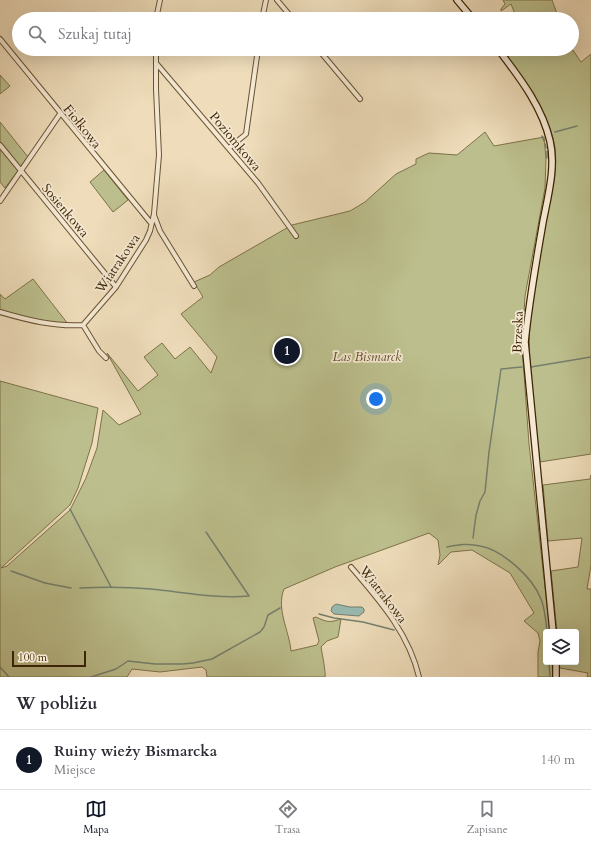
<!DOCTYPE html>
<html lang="pl">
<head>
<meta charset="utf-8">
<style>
  body { margin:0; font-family:Cardo,serif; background:#f7f7f7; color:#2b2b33 }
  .controls { position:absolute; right:12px; bottom:12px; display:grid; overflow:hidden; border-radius:4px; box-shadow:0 4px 16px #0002 }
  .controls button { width:36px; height:36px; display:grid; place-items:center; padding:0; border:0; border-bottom:1px solid #e1e1e2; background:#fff; color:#2b2b33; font:20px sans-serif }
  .scale { position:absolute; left:12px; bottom:10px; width:74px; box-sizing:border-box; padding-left:4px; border:2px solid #3e2505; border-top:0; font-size:11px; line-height:14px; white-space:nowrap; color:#3e2505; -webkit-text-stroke:3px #f4e8d2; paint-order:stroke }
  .you { position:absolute; left:376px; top:399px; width:14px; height:14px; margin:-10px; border:3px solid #fff; border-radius:50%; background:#1a73e8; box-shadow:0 0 0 6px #1a73e833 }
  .badge { display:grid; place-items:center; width:26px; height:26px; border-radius:50%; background:#111827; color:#fff; font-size:13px; font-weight:700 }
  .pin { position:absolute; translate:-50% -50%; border:2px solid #fff; box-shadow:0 1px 4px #0006 }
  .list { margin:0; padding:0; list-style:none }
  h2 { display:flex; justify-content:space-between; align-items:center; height:52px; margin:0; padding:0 16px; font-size:17px }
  h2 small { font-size:13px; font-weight:400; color:#7c7c81 }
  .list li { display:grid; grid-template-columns:26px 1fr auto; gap:12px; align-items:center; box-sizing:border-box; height:60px; padding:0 16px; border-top:1px solid #e1e1e2 }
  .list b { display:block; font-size:15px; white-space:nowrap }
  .list p { margin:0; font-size:13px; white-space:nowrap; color:#7c7c81 }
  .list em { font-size:13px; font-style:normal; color:#7c7c81 }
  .icon { flex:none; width:22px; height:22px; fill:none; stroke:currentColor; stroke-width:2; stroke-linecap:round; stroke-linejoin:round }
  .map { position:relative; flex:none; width:591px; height:677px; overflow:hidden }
  .search { position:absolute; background:#fff; box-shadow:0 4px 16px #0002; left:12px; right:12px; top:12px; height:44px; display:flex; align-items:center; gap:10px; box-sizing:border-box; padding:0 14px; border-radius:22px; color:#7c7c81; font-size:15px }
  .sheet { height:112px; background:#fff }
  nav { display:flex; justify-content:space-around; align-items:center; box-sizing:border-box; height:56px; border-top:1px solid #e1e1e2; background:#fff; font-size:11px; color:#7c7c81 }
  nav a { display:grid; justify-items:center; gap:2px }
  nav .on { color:#111827 }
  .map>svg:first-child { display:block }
  .green { fill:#bcbf8d; stroke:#7d7249 }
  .water { fill:#99bbb2; stroke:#757f6d }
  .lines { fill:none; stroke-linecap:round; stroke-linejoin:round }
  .stream { stroke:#757f6d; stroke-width:1.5 }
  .street-casing { stroke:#6a5332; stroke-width:6 }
  .secondary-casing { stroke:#3e2505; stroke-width:8 }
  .street { stroke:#f4e8d2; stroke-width:4 }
  .secondary { stroke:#f4e8d2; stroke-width:5.5 }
  .labels { text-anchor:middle; stroke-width:3.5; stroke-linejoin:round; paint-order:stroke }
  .street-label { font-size:13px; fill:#3e2505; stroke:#f4e8d2 }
  .park-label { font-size:13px; font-style:italic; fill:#5e4c27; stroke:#f4e8d2 }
</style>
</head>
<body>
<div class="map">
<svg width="591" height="677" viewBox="0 0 591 677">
  <rect width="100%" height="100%" fill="#eedcba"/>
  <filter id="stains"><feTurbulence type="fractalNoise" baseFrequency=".005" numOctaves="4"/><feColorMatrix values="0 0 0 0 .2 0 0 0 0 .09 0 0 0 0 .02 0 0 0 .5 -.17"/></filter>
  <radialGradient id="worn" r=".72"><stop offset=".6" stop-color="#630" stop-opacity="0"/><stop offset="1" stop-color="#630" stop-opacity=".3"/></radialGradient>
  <!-- green -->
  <path class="green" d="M 503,0 L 552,0 L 559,19 L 517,19 L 511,4 L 501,11 L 501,9 L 505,4 Z
    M 520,49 L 521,49 L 524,55 L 538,49 L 572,49 L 581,62 L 591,54 L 591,454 L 540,462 C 535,415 527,367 530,320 C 531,306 534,292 537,278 C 539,261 541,244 544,227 C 549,201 560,170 554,143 C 547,111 527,82 506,56 Z
    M 0,75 L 10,86 L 0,94 Z
    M 0,122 L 28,157 L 21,166 L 20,167 L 0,143 Z
    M 485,132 L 494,146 L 544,137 L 546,159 L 545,188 L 525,296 L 522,346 L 529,444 L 550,632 L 546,632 L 546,662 L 552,662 L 553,677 L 538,677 L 538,652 L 540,641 L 538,633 L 524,621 L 534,613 L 510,573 L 472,550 L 451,552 L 438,565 L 440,555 L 438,540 L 429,533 L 335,567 L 284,589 C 276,609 289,630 291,651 L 317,645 L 319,641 L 313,618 L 316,617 C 327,622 329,623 341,619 L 338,637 L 327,641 L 321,647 C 322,653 326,673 325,677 L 207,677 L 206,670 L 202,667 L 160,672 L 132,669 L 127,677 L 0,677 L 0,381 L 98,408 L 92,443 L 78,488 L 70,505 L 1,568 L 7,566 L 70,510 L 86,478 L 97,448 L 103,410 L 119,425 L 141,414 L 107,353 L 138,391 L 158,375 L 144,357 L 162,343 L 175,359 L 190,347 L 211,373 L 217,357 L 181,314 L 203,297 L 194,282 L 210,275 L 219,267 L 292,225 L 350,211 L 365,202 L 396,174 L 416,164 L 416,159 L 429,153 L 457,155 Z
    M 0,149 L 18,171 L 5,188 L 0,182 Z
    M 104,170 L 128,200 L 113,212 L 90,182 Z
    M 33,279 L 68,324 L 36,320 L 0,311 L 0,294 L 5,299 Z
    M 591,475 L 591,565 L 587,589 L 591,589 L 591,677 L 587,677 L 588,673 L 560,668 L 559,662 L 576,662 L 576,632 L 557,632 L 551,571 L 578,567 L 582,538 L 548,541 L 543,485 L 590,479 Z"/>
  <!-- water -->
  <path class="water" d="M 336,604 L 350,607 L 362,607 L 364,609 L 364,612 L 359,616 L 334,614 L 331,611 L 332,607 Z"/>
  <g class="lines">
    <!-- stream -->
    <path class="stream" d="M 555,132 L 577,126
      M 542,136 L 544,141
      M 545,144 L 546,148
      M 547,151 L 547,158
      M 531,367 L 591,357
      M 70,509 L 111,587
      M 473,538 L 476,515 L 480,501 L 485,492 L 489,452 L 501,369 L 522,367
      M 447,547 C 458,545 468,543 480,546 C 503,550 533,578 541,599 C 545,609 546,621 547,632
      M 0,565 L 0,566
      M 11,571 L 45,583 L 71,588
      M 80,588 C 103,587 127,587 151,589 C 183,592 216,599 249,596 L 206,532
      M 319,614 L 334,618 L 363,622 L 394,630
      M 549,662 L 550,677
      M 0,667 L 9,677
      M 91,677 L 116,669 L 128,661 L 155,664 L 182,664 L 193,663 L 212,659 L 260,632 L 264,627 L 268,615 L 280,608"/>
    <defs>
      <path id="street" d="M 277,0 L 293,19
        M 156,19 L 160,0
        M 262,19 L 266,0
        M 0,39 L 151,223
        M 318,49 L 360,99
        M 156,63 L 258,183 L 296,236
        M 0,145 L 116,287
        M 229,148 L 246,134 L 258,49
        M 0,201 L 60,114
        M 154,215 L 160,231 L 194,286
        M 0,312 C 27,320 55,327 83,325
        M 83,325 L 116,287 L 146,240 L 150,231 L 154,214 L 159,155 L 156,89 L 156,49
        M 83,325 L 99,351 L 106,358
        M 351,567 C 379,600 409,633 419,677"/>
      <path id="secondary" d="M 457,0 L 473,19
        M 498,49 C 519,77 542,106 550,141 C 556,167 548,196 543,222 C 536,262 529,302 525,342 L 553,632
        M 556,662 L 556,677"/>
    </defs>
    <!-- street casing -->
    <use href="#street" class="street-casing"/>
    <!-- secondary casing -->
    <use href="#secondary" class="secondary-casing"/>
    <!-- street -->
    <use href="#street" class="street"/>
    <!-- secondary -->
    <use href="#secondary" class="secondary"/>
  </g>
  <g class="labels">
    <!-- street labels -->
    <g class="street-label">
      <text transform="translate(83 126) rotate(51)" y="5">Fiołkowa</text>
      <text transform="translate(236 141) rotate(50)" y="5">Poziomkowa</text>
      <text transform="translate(66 210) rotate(50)" y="5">Sosienkowa</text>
      <text transform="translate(117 263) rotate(-56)" y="5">Wiatrakowa</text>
      <text transform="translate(517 332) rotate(-88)" y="5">Brzeska</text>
      <text transform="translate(384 594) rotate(52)" y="5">Wiatrakowa</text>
    </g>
    <!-- park labels -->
    <g class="park-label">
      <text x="367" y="361">Las Bismarck</text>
    </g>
  </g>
  <rect width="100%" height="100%" filter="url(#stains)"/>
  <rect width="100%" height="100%" fill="url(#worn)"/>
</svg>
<div class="controls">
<button><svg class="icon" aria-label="layers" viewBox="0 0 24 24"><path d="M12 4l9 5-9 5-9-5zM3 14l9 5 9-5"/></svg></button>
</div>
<div class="scale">100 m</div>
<div class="you"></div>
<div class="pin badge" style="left:287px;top:351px">1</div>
<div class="search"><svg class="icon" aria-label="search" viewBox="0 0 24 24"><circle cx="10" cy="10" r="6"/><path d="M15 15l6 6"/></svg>Szukaj tutaj</div>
</div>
<section class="sheet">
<h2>W pobliżu<small></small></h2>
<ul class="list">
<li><span class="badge">1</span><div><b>Ruiny wieży Bismarcka</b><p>Miejsce</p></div><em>140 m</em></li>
</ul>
</section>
<nav>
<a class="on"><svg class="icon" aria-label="map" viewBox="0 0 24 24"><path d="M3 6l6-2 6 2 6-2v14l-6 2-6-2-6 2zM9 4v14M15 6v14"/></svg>Mapa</a>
<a><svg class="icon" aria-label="directions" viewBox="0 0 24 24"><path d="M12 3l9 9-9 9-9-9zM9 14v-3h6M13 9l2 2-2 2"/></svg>Trasa</a>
<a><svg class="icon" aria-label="saved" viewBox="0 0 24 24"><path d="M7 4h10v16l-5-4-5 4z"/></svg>Zapisane</a>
</nav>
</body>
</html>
